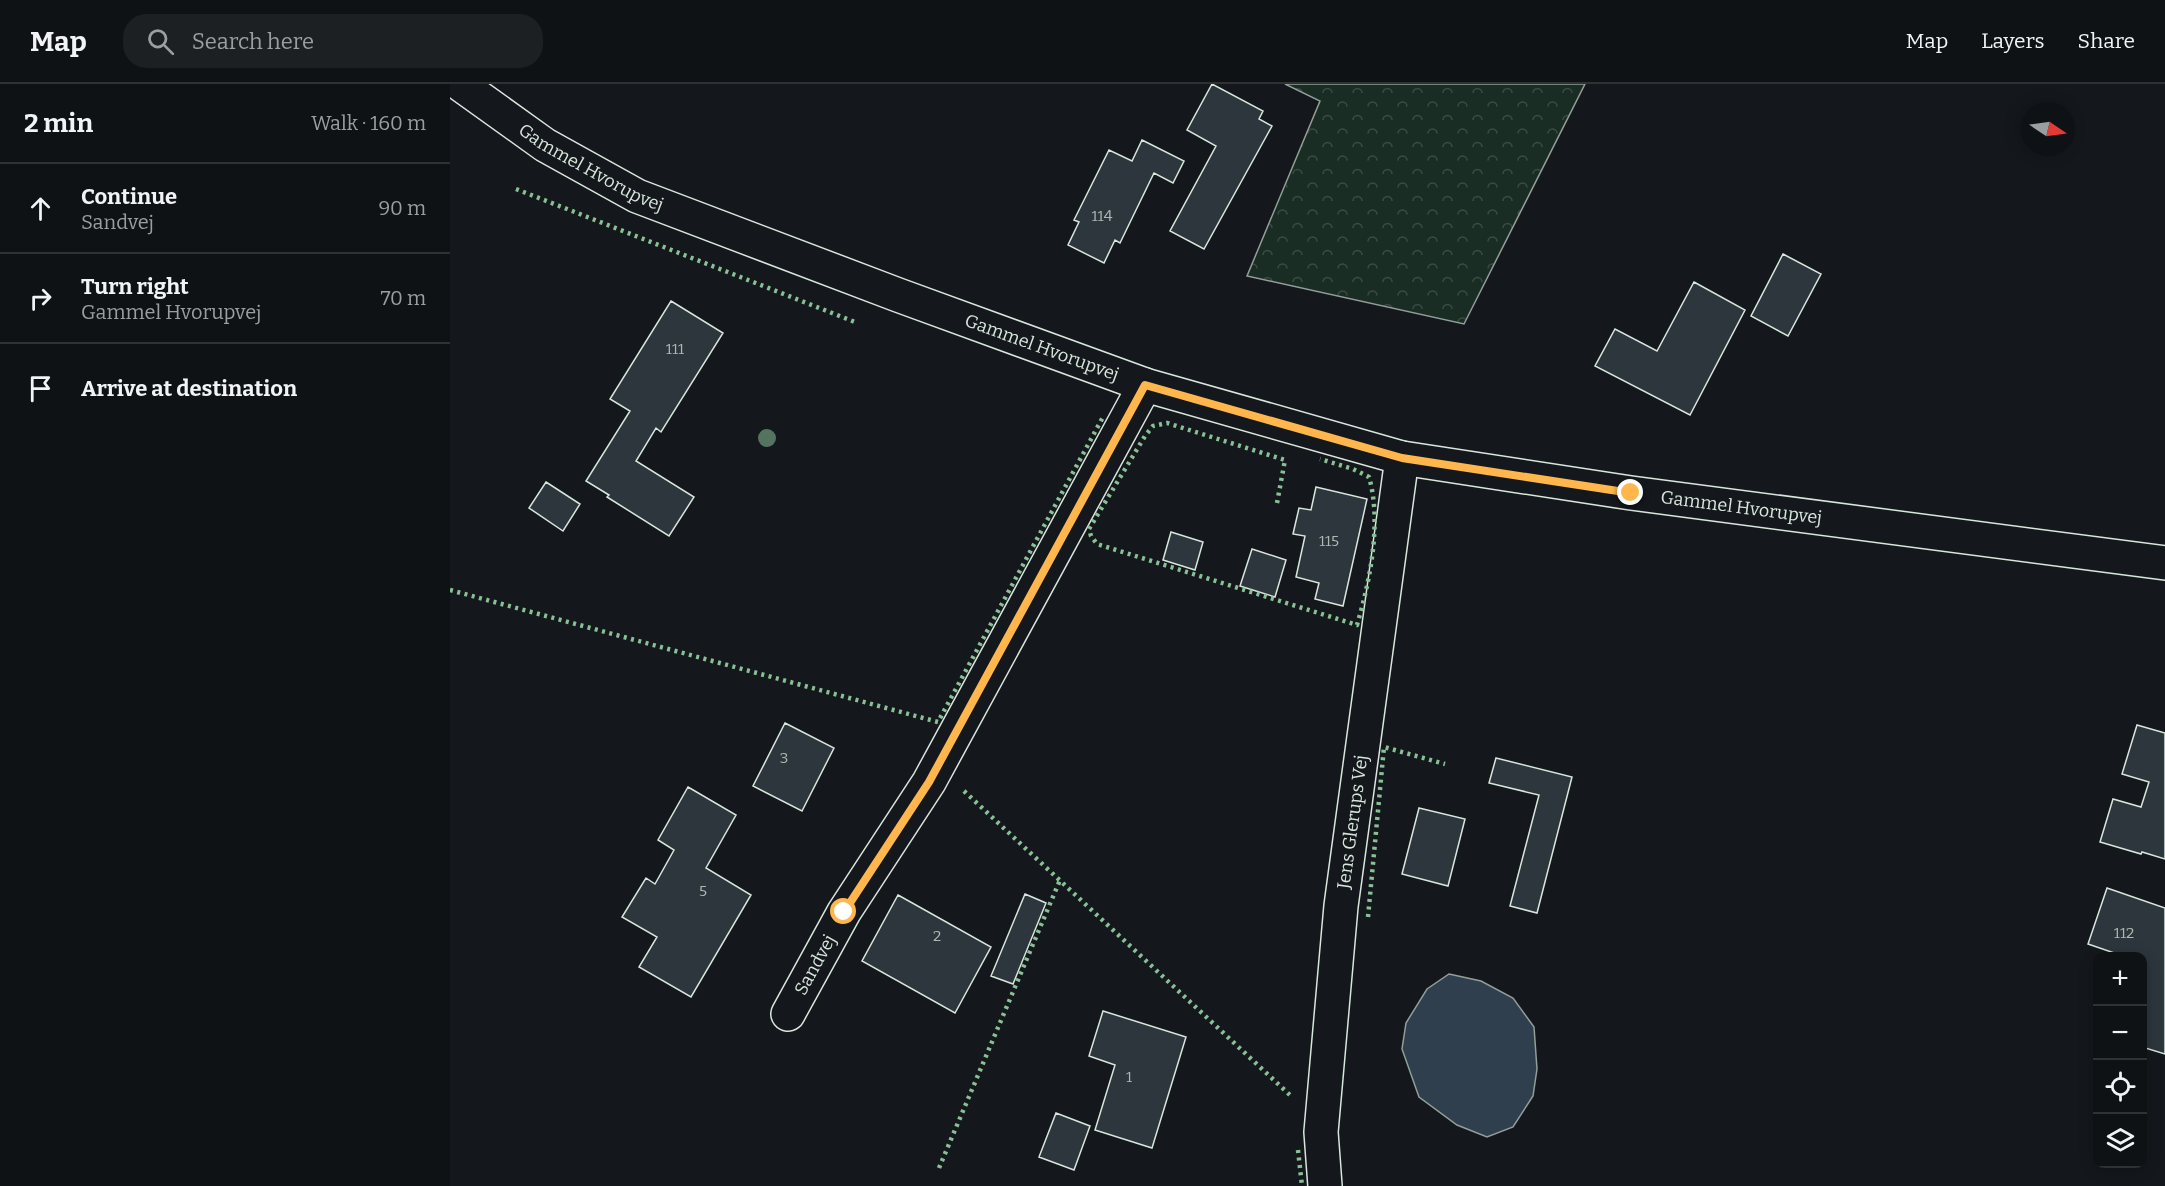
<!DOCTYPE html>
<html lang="en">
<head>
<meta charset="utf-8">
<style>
  body { margin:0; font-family:Bitter,serif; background:#1d2022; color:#f1f3f6 }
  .controls { position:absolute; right:18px; bottom:18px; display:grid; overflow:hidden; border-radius:12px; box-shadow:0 3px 15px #0003 }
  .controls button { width:54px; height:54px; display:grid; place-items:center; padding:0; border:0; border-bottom:2px solid #2f3234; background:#0f1215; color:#f1f3f6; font:30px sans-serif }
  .compass { position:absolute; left:1571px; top:18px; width:54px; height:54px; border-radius:50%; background:#0f1215; box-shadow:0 3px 15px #0003; rotate:103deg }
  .stop { position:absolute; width:18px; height:18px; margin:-14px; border:4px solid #ffb74d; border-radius:50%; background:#fff }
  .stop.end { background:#ffb74d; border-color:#fff; box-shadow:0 2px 6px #0008 }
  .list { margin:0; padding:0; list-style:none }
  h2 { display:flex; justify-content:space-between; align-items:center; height:78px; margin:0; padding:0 24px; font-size:26px }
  h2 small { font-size:20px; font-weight:400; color:#9b9ea0 }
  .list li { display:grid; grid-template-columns:39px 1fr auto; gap:18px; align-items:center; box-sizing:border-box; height:90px; padding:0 24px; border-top:2px solid #2f3234 }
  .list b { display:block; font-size:22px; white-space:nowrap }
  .list p { margin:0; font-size:20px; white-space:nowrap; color:#9b9ea0 }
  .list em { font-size:20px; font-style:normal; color:#9b9ea0 }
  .icon { flex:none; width:33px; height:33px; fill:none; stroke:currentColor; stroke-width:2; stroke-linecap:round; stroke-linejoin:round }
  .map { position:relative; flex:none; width:1715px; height:1102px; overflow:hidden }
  header { display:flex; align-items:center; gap:36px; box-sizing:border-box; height:84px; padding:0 30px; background:#0f1215; border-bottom:2px solid #2f3234 }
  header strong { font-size:28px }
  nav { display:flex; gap:33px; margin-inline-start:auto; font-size:21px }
  .search { width:420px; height:54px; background:#1d2022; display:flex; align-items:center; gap:15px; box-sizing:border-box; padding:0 21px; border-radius:24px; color:#9b9ea0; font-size:22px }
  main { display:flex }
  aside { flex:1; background:#0f1215 }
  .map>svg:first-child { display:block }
  .forest { fill:url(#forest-crowns); stroke:#939e99; stroke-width:1.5 }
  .water { fill:#2f3f4d; stroke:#939e99; stroke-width:1.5 }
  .building { fill:#2c363c; stroke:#d8e6dc; stroke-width:1.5 }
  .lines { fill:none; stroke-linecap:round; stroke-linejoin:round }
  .minor-casing { stroke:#d8e6dc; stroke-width:36 }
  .minor { stroke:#14181c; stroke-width:33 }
  .hedge { stroke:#8ac095; stroke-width:4.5; stroke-dasharray:3 4.5; stroke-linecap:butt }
  .tree { fill:#55745f }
  .route { stroke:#ffb74d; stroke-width:8 }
  .labels { text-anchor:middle; stroke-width:4.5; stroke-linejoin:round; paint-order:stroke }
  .number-label { font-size:15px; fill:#adbab4 }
  .street-label { font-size:18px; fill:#d8e6dc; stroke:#14181c }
</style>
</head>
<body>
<header>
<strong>Map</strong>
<div class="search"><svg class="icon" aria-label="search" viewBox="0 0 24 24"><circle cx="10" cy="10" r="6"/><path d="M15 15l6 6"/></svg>Search here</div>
<nav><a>Map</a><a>Layers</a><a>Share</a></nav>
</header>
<main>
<aside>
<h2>2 min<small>Walk · 160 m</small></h2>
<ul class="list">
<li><svg class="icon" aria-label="ahead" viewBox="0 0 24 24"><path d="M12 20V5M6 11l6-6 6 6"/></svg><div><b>Continue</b><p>Sandvej</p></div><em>90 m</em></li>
<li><svg class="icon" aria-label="right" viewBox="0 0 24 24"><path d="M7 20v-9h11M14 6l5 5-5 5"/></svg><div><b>Turn right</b><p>Gammel Hvorupvej</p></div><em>70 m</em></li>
<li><svg class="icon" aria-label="arrive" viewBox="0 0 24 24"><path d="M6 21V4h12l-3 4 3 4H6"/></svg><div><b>Arrive at destination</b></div></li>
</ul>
</aside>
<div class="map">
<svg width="1715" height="1102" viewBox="0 0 1715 1102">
  <defs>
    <pattern id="forest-crowns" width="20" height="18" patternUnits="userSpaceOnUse" patternTransform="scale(1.5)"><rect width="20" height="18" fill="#1a2d24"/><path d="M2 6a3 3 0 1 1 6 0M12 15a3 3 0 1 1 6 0" fill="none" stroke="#3b4b43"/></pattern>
  </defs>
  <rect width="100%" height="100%" fill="#14181c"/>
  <!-- forest -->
  <path class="forest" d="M 835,0 L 1135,0 L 1014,240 L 797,192 L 870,17 Z"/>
  <!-- water -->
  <path class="water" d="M 999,890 L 1031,897 L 1063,914 L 1084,943 L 1087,985 L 1083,1012 L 1063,1043 L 1037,1053 L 1007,1041 L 969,1013 L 952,965 L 956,939 L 977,905 Z"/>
  <!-- building -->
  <path class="building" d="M 762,0 L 813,27 L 809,35 L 822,42 L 754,165 L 720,147 L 766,62 L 737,46 Z
    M 692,56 L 734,77 L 723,99 L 704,89 L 670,159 L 665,156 L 654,179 L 618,161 L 629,138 L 624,136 L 659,66 L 682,77 Z
    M 1333,170 L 1371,190 L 1338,252 L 1301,232 Z
    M 1244,198 L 1295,226 L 1240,331 L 1145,282 L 1165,245 L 1207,267 Z
    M 221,217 L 273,249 L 211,348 L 206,344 L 186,377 L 244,413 L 219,452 L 157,413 L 159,411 L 136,397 L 180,327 L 160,315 Z
    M 96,398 L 130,420 L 113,447 L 79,424 Z
    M 866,403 L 917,415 L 893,522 L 865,515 L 869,499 L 846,493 L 855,452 L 843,450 L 849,424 L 861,426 Z
    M 721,448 L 753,458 L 745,486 L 713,476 Z
    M 802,465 L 836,476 L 825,513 L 790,502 Z
    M 335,639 L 384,664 L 352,727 L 303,702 Z
    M 1687,641 L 1715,649 L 1715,775 L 1692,768 L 1691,770 L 1650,758 L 1663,715 L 1691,723 L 1699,698 L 1672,690 Z
    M 1046,674 L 1122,693 L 1087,829 L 1060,822 L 1089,711 L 1039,699 Z
    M 238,703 L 286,731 L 256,784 L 301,811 L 241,913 L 189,883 L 207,853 L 172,833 L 196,794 L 205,800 L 224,766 L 208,756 Z
    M 969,724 L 1015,735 L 998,802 L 952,790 Z
    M 1657,804 L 1715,824 L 1715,970 L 1692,963 L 1692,885 L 1694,880 L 1692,872 L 1673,872 L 1638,860 Z
    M 575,810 L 596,819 L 563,900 L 541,892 Z
    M 448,811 L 541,863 L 505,929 L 412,877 Z
    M 653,927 L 736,953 L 702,1064 L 645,1046 L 665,981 L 639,972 Z
    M 606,1029 L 640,1042 L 624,1086 L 589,1073 Z"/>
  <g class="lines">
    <defs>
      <g id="minor">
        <path id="s1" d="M 10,0 L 95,61 L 187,112 L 448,211 L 695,301 L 952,374 L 1181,409 L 1715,479"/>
        <path id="s2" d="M 338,930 L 394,828 L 479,698 L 695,301"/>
        <path id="s3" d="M 875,1102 L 871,1048 L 891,822 L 952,374"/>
      </g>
    </defs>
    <!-- minor casing -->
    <use href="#minor" class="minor-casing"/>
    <!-- minor -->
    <use href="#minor" class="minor"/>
    <!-- hedge -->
    <path class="hedge" d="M 66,105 L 405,238
      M 827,419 L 835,376 L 717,339 L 703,342 L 695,352 L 639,445 L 641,452 L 647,460 L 907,541 C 920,497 932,438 919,393 L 903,385 L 870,375
      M 0,506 L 488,638 L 653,333
      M 514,707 L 841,1012
      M 918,833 L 934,663 L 995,680
      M 848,1066 L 852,1102
      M 489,1084 L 610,796"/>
  </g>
  <!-- trees -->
  <circle class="tree" cx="317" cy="354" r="9"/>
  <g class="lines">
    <!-- route -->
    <path class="route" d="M 394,828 L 479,698 L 695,301 L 952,374 L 1181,409"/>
  </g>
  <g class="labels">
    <!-- number labels -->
    <g class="number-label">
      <text x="652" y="137">114</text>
      <text x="225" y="270">111</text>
      <text x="879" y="462">115</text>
      <text x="334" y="679">3</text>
      <text x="253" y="812">5</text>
      <text x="1674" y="854">112</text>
      <text x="487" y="857">2</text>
      <text x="679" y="998">1</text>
    </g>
    <!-- street labels -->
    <g class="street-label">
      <text dy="6" stroke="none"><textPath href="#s1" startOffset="156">Gammel Hvorupvej</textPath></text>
      <text dy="6" stroke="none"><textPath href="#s1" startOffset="642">Gammel Hvorupvej</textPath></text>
      <text dy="6" stroke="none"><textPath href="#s1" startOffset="1362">Gammel Hvorupvej</textPath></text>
      <text dy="6" stroke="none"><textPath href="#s3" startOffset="366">Jens Glerups Vej</textPath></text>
      <text dy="6" stroke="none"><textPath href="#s2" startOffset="56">Sandvej</textPath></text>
    </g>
  </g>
</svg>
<div class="controls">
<button>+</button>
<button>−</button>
<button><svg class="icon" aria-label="locate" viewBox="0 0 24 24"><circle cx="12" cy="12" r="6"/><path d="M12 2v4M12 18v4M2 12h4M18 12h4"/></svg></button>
<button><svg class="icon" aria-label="layers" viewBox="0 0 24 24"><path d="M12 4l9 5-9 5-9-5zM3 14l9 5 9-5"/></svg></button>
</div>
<svg class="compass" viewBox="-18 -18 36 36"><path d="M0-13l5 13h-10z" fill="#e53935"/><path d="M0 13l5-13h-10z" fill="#9b9ea0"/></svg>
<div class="stop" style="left:394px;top:828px"></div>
<div class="stop end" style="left:1181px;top:409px"></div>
</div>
</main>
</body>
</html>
